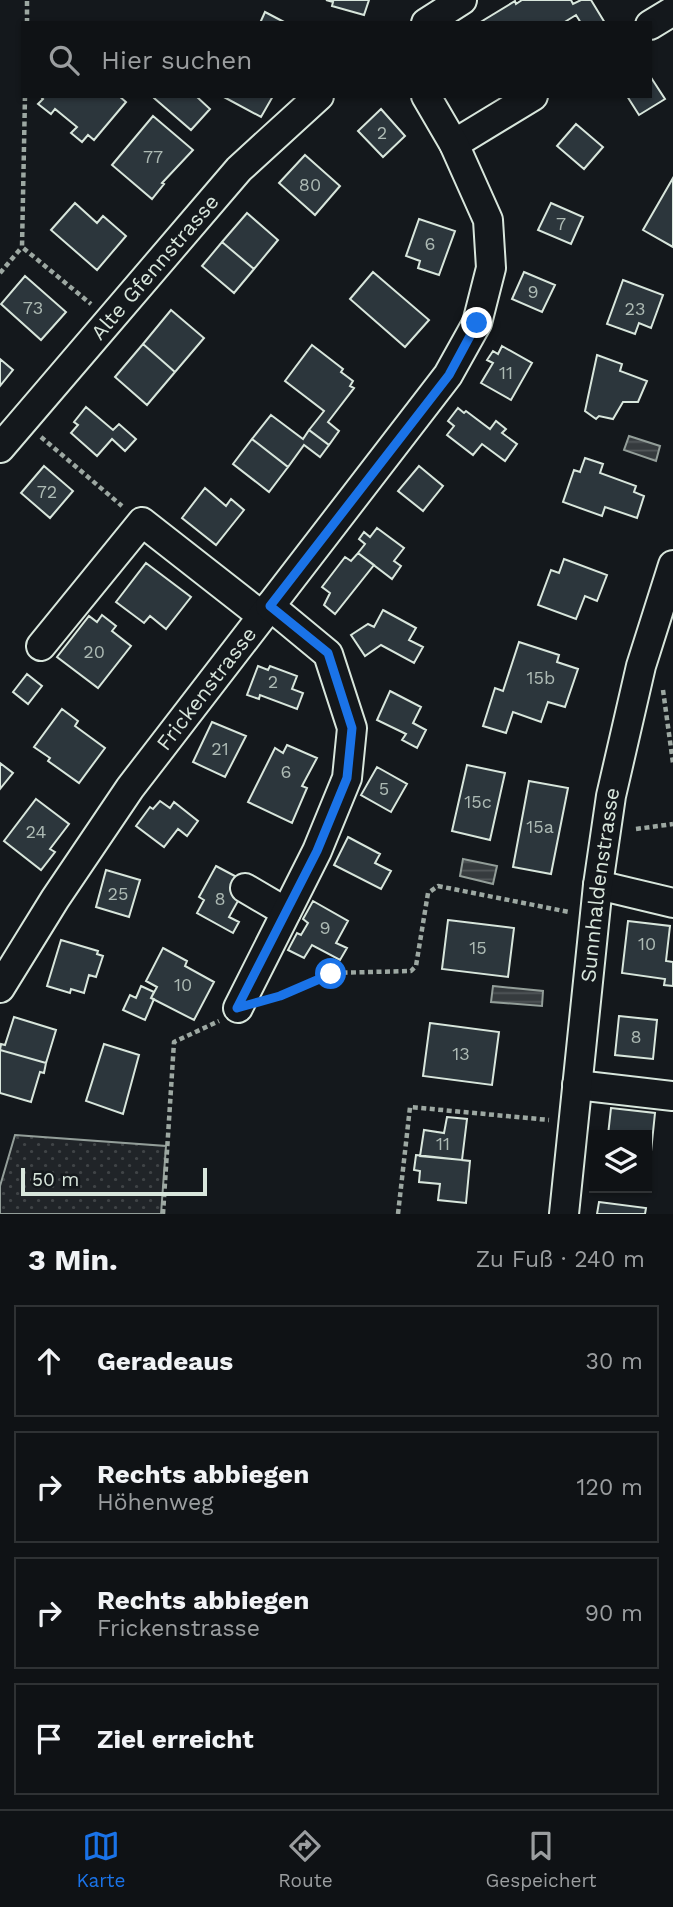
<!DOCTYPE html>
<html lang="de">
<head>
<meta charset="utf-8">
<style>
  body { margin:0; font-family:"Work Sans",sans-serif; background:#181b1e; color:#f1f3f6 }
  .controls { position:absolute; right:21px; bottom:21px; display:grid; overflow:hidden; border-radius:0px; box-shadow:0 2px 5px #0004 }
  .controls button { width:63px; height:63px; display:grid; place-items:center; padding:0; border:0; border-bottom:2px solid #2f3234; background:#0f1215; color:#f1f3f6; font:35px sans-serif }
  .scale { position:absolute; left:21px; bottom:18px; width:186px; box-sizing:border-box; padding-left:7px; border:4px solid #d8e6dc; border-top:0; font-size:19px; line-height:24px; white-space:nowrap; color:#d8e6dc; -webkit-text-stroke:5px #14181c; paint-order:stroke }
  .stop { position:absolute; width:21px; height:21px; margin:-16px; border:5px solid #1a73e8; border-radius:50%; background:#fff }
  .stop.end { background:#1a73e8; border-color:#fff; box-shadow:0 2px 7px #0008 }
  .list { margin:0; padding:0; list-style:none }
  h2 { display:flex; justify-content:space-between; align-items:center; height:91px; margin:0; padding:0 28px; font-size:30px }
  h2 small { font-size:23px; font-weight:400; color:#9b9ea0 }
  .list li { display:grid; grid-template-columns:46px 1fr auto; gap:21px; align-items:center; box-sizing:border-box; height:112px; margin:0 14px 14px; padding:0 14px; border:2px solid #2f3234; border-radius:0px }
  .list b { display:block; font-size:26px; white-space:nowrap }
  .list p { margin:0; font-size:23px; white-space:nowrap; color:#9b9ea0 }
  .list em { font-size:23px; font-style:normal; color:#9b9ea0 }
  .icon { flex:none; width:38px; height:38px; fill:none; stroke:currentColor; stroke-width:2; stroke-linecap:round; stroke-linejoin:round }
  .map { position:relative; flex:none; width:673px; height:1214px; overflow:hidden }
  .search { position:absolute; background:#0f1215; box-shadow:0 2px 5px #0004; left:21px; right:21px; top:21px; height:77px; display:flex; align-items:center; gap:18px; box-sizing:border-box; padding:0 24px; border-radius:0px; color:#9b9ea0; font-size:26px }
  .sheet { height:595px; background:#0f1215 }
  nav { display:flex; justify-content:space-around; align-items:center; box-sizing:border-box; height:98px; border-top:2px solid #2f3234; background:#0f1215; font-size:19px; color:#9b9ea0 }
  nav a { display:grid; justify-items:center; gap:4px }
  nav .on { color:#1a73e8 }
  .map>svg:first-child { display:block }
  .grass { fill:url(#grass-dots); stroke:#939e99; stroke-width:2 }
  .water { fill:url(#water-rules); stroke:#939e99; stroke-width:2 }
  .building { fill:#2c363c; stroke:#d8e6dc; stroke-width:2 }
  .lines { fill:none; stroke-linecap:round; stroke-linejoin:round }
  .minor-casing { stroke:#d8e6dc; stroke-width:32 }
  .path { stroke:#9da8a2; stroke-width:4.5; stroke-dasharray:5 3.5; stroke-linecap:butt }
  .minor { stroke:#14181c; stroke-width:28 }
  .route { stroke:#1a73e8; stroke-width:9 }
  .labels { text-anchor:middle; stroke-width:5; stroke-linejoin:round; paint-order:stroke }
  .number-label { font-size:18px; fill:#adbab4 }
  .street-label { font-size:21px; fill:#d8e6dc; stroke:#14181c }
</style>
</head>
<body>
<div class="map">
<svg width="673" height="1214" viewBox="0 0 673 1214">
  <defs>
    <pattern id="grass-dots" width="8" height="8" patternUnits="userSpaceOnUse" patternTransform="scale(1.75)"><rect width="8" height="8" fill="#202428"/><path d="M2 2h.1M6 6h.1" fill="none" stroke="#404447" stroke-width="1.8" stroke-linecap="round"/></pattern>
    <pattern id="water-rules" width="6" height="5" patternUnits="userSpaceOnUse" patternTransform="scale(1.75)"><rect width="6" height="5" fill="#363b3e"/><path d="M0 2.5h6" fill="none" stroke="#525759"/></pattern>
  </defs>
  <rect width="100%" height="100%" fill="#14181c"/>
  <!-- grass -->
  <path class="grass" d="M 15,1135 L 166,1146 L 161,1214 L 0,1214 L 0,1186 Z"/>
  <!-- water -->
  <path class="water" d="M 629,436 L 660,446 L 656,461 L 624,450 Z
    M 463,859 L 497,866 L 493,884 L 460,876 Z
    M 493,986 L 543,991 L 542,1006 L 491,1002 Z"/>
  <!-- building -->
  <path class="building" d="M 326,0 L 369,0 L 364,15 L 332,6 L 333,2 Z
    M 522,0 L 571,0 L 573,4 L 581,0 L 591,0 L 605,23 L 581,23 L 576,15 L 563,23 L 479,23 L 515,1 L 516,4 Z
    M 265,12 L 286,23 L 260,23 Z
    M 650,76 L 665,99 L 639,115 L 627,96 L 650,96 Z
    M 40,96 L 119,96 L 126,102 L 94,140 L 88,135 L 82,142 L 71,133 L 77,127 L 55,109 L 51,114 L 38,104 L 43,99 Z
    M 155,96 L 196,96 L 210,109 L 191,130 L 154,98 Z
    M 222,96 L 273,96 L 261,117 Z
    M 381,109 L 405,136 L 383,157 L 358,131 Z
    M 153,116 L 193,150 L 162,183 L 164,184 L 152,199 L 112,165 Z
    M 576,124 L 603,147 L 584,169 L 557,146 Z
    M 305,155 L 340,186 L 315,215 L 279,183 Z
    M 673,178 L 673,247 L 643,230 Z
    M 75,203 L 97,223 L 103,216 L 126,236 L 97,270 L 51,230 Z
    M 551,203 L 583,217 L 571,244 L 538,230 Z
    M 247,213 L 278,240 L 254,269 L 222,242 Z
    M 419,219 L 455,231 L 439,275 L 418,268 L 420,261 L 406,256 Z
    M 222,242 L 254,269 L 234,293 L 202,266 Z
    M 373,272 L 429,320 L 405,347 L 350,299 Z
    M 524,272 L 555,285 L 542,312 L 512,299 Z
    M 25,276 L 66,312 L 41,340 L 1,304 Z
    M 623,280 L 663,295 L 651,328 L 639,323 L 635,334 L 607,324 Z
    M 171,310 L 204,338 L 175,372 L 143,344 Z
    M 143,344 L 175,372 L 147,405 L 115,377 Z
    M 312,345 L 343,369 L 341,372 L 353,381 L 350,386 L 354,388 L 328,422 L 339,431 L 329,445 L 309,430 L 324,411 L 285,381 Z
    M 502,346 L 532,363 L 511,400 L 481,383 L 493,363 L 487,360 L 493,351 L 498,354 Z
    M 597,355 L 622,364 L 620,371 L 647,381 L 638,402 L 623,402 L 613,419 L 599,416 L 596,419 L 585,411 Z
    M 0,359 L 13,370 L 0,386 Z
    M 86,407 L 113,430 L 119,424 L 136,439 L 125,451 L 112,439 L 97,456 L 71,433 L 78,425 L 74,422 Z
    M 458,408 L 464,413 L 466,411 L 490,429 L 496,421 L 506,429 L 502,433 L 517,444 L 505,461 L 482,444 L 473,455 L 447,435 L 454,426 L 448,421 Z
    M 271,415 L 303,439 L 309,430 L 329,445 L 320,457 L 304,445 L 288,467 L 252,439 Z
    M 252,439 L 288,467 L 269,492 L 233,464 Z
    M 585,458 L 603,464 L 600,473 L 636,486 L 634,492 L 644,496 L 637,518 L 605,507 L 602,516 L 563,502 L 574,470 L 580,472 Z
    M 44,466 L 73,491 L 50,518 L 21,493 Z
    M 419,466 L 443,486 L 423,511 L 398,491 Z
    M 205,488 L 226,506 L 231,499 L 244,510 L 216,545 L 182,518 Z
    M 377,528 L 404,548 L 394,561 L 401,566 L 392,579 L 358,553 L 365,544 L 359,539 L 364,532 L 370,537 Z
    M 358,553 L 374,565 L 335,614 L 324,605 L 330,593 L 322,587 L 345,557 L 351,561 Z
    M 564,559 L 607,575 L 597,601 L 585,596 L 576,619 L 538,605 L 551,570 L 559,573 Z
    M 146,563 L 191,597 L 166,629 L 150,616 L 144,623 L 116,602 Z
    M 383,610 L 416,628 L 409,640 L 423,647 L 414,663 L 381,645 L 365,656 L 351,635 L 368,624 L 374,627 Z
    M 102,615 L 116,626 L 112,631 L 131,646 L 98,688 L 57,657 L 89,616 L 97,622 Z
    M 519,642 L 559,655 L 557,662 L 578,669 L 565,707 L 548,702 L 541,722 L 513,712 L 506,733 L 483,726 L 495,688 L 503,691 Z
    M 258,666 L 268,670 L 270,666 L 297,676 L 292,689 L 303,693 L 297,709 L 260,695 L 259,699 L 247,695 Z
    M 27,674 L 42,686 L 28,704 L 13,692 Z
    M 390,691 L 421,707 L 413,723 L 426,730 L 417,748 L 402,740 L 406,734 L 377,720 Z
    M 62,709 L 78,721 L 75,726 L 105,748 L 79,783 L 48,761 L 50,758 L 34,747 Z
    M 212,722 L 246,736 L 225,777 L 193,762 Z
    M 287,745 L 317,758 L 302,786 L 307,788 L 292,823 L 248,802 L 275,748 L 283,753 Z
    M 0,763 L 13,773 L 0,789 Z
    M 467,765 L 505,773 L 490,840 L 452,831 Z
    M 377,767 L 407,784 L 391,812 L 361,795 Z
    M 529,781 L 568,788 L 551,874 L 513,867 Z
    M 36,799 L 69,824 L 50,849 L 55,852 L 41,870 L 4,841 Z
    M 160,801 L 170,808 L 174,802 L 198,821 L 187,836 L 178,829 L 164,847 L 136,826 L 150,807 L 153,809 Z
    M 348,837 L 380,854 L 375,863 L 391,871 L 381,889 L 334,865 Z
    M 216,866 L 248,883 L 229,917 L 239,922 L 233,933 L 197,913 L 204,900 L 199,897 Z
    M 106,870 L 140,880 L 129,917 L 96,907 Z
    M 313,901 L 348,921 L 336,943 L 347,948 L 340,960 L 312,945 L 304,958 L 288,950 L 297,933 L 301,935 L 308,923 L 303,919 Z
    M 448,920 L 514,928 L 508,977 L 442,969 Z
    M 628,921 L 670,926 L 666,961 L 673,962 L 673,986 L 664,985 L 665,979 L 622,973 Z
    M 61,940 L 98,951 L 97,954 L 103,956 L 96,977 L 89,975 L 84,993 L 71,989 L 70,993 L 47,986 Z
    M 163,948 L 187,961 L 185,966 L 214,982 L 194,1020 L 151,998 L 157,987 L 146,981 Z
    M 141,986 L 154,992 L 151,998 L 154,999 L 145,1020 L 123,1010 L 130,995 L 136,998 Z
    M 619,1016 L 657,1020 L 653,1059 L 615,1055 Z
    M 14,1017 L 56,1030 L 46,1063 L 0,1050 L 1,1044 L 5,1045 Z
    M 430,1023 L 499,1032 L 492,1085 L 423,1076 Z
    M 104,1044 L 139,1055 L 123,1114 L 86,1101 Z
    M 0,1050 L 46,1063 L 44,1073 L 40,1072 L 31,1102 L 0,1093 Z
    M 611,1108 L 655,1113 L 649,1171 L 647,1171 L 647,1135 L 608,1135 Z
    M 447,1117 L 467,1119 L 462,1160 L 420,1156 L 424,1130 L 444,1133 Z
    M 416,1155 L 470,1161 L 466,1203 L 438,1200 L 440,1184 L 419,1182 L 420,1171 L 414,1170 Z
    M 599,1202 L 646,1208 L 645,1214 L 597,1214 Z"/>
  <g class="lines">
    <defs>
      <g id="minor">
        <path d="M 426,23 L 462,0"/>
        <path d="M 650,25 L 673,11"/>
        <path d="M 454,144 L 533,96"/>
        <path id="s1" d="M 0,448 L 239,169 L 319,96"/>
        <path d="M 41,646 L 142,522 L 262,616"/>
        <path d="M 598,885 L 673,903"/>
        <path d="M 245,888 L 286,912"/>
        <path id="s2" d="M 0,988 L 55,899 L 130,788 L 448,375 L 477,323 L 491,268 L 488,220 L 454,144 L 426,96"/>
        <path d="M 238,1008 L 317,851 L 347,778 L 352,728 L 328,654 L 270,606"/>
        <path d="M 577,1085 L 673,1096"/>
        <path id="s3" d="M 564,1214 L 598,885 L 611,796 L 641,666 L 673,565"/>
      </g>
    </defs>
    <!-- minor casing -->
    <use href="#minor" class="minor-casing"/>
    <!-- path -->
    <path class="path" d="M 27,23 L 27,0
      M 25,96 L 22,247 L 91,304
      M 0,273 L 22,247
      M 41,437 L 122,506
      M 663,690 L 673,763
      M 636,829 L 673,824
      M 271,997 L 280,996 L 331,973 L 411,971 L 416,966 L 428,893 L 438,886 L 569,912
      M 163,1214 L 174,1042 L 219,1021
      M 398,1214 L 410,1107 L 549,1120"/>
    <!-- minor -->
    <use href="#minor" class="minor"/>
  </g>
  <g class="lines">
    <!-- route -->
    <path class="route" d="M 331,974 L 280,996 L 237,1008 L 317,851 L 347,778 L 352,728 L 328,653 L 270,606 L 449,375 L 477,323"/>
  </g>
  <g class="labels">
    <!-- number labels -->
    <g class="number-label">
      <text x="382" y="139">2</text>
      <text x="153" y="163">77</text>
      <text x="310" y="191">80</text>
      <text x="561" y="230">7</text>
      <text x="430" y="250">6</text>
      <text x="533" y="298">9</text>
      <text x="33" y="314">73</text>
      <text x="635" y="315">23</text>
      <text x="506" y="379">11</text>
      <text x="47" y="498">72</text>
      <text x="94" y="658">20</text>
      <text x="541" y="684">15b</text>
      <text x="273" y="688">2</text>
      <text x="220" y="755">21</text>
      <text x="286" y="778">6</text>
      <text x="384" y="795">5</text>
      <text x="478" y="808">15c</text>
      <text x="540" y="833">15a</text>
      <text x="36" y="838">24</text>
      <text x="118" y="900">25</text>
      <text x="220" y="905">8</text>
      <text x="325" y="934">9</text>
      <text x="647" y="950">10</text>
      <text x="478" y="954">15</text>
      <text x="183" y="991">10</text>
      <text x="636" y="1043">8</text>
      <text x="461" y="1060">13</text>
      <text x="443" y="1150">11</text>
    </g>
    <!-- street labels -->
    <g class="street-label">
      <text dy="7" stroke="none"><textPath href="#s1" startOffset="238">Alte Gfennstrasse</textPath></text>
      <text dy="7" stroke="none"><textPath href="#s2" startOffset="364">Frickenstrasse</textPath></text>
      <text dy="7" stroke="none"><textPath href="#s3" startOffset="331">Sunnhaldenstrasse</textPath></text>
    </g>
  </g>
</svg>
<div class="controls">
<button><svg class="icon" aria-label="layers" viewBox="0 0 24 24"><path d="M12 4l9 5-9 5-9-5zM3 14l9 5 9-5"/></svg></button>
</div>
<div class="scale">50 m</div>
<div class="stop" style="left:331px;top:974px"></div>
<div class="stop end" style="left:477px;top:323px"></div>
<div class="search"><svg class="icon" aria-label="search" viewBox="0 0 24 24"><circle cx="10" cy="10" r="6"/><path d="M15 15l6 6"/></svg>Hier suchen</div>
</div>
<section class="sheet">
<h2>3 Min.<small>Zu Fuß · 240 m</small></h2>
<ul class="list">
<li><svg class="icon" aria-label="ahead" viewBox="0 0 24 24"><path d="M12 20V5M6 11l6-6 6 6"/></svg><div><b>Geradeaus</b></div><em>30 m</em></li>
<li><svg class="icon" aria-label="right" viewBox="0 0 24 24"><path d="M7 20v-9h11M14 6l5 5-5 5"/></svg><div><b>Rechts abbiegen</b><p>Höhenweg</p></div><em>120 m</em></li>
<li><svg class="icon" aria-label="right" viewBox="0 0 24 24"><path d="M7 20v-9h11M14 6l5 5-5 5"/></svg><div><b>Rechts abbiegen</b><p>Frickenstrasse</p></div><em>90 m</em></li>
<li><svg class="icon" aria-label="arrive" viewBox="0 0 24 24"><path d="M6 21V4h12l-3 4 3 4H6"/></svg><div><b>Ziel erreicht</b></div></li>
</ul>
</section>
<nav>
<a class="on"><svg class="icon" aria-label="map" viewBox="0 0 24 24"><path d="M3 6l6-2 6 2 6-2v14l-6 2-6-2-6 2zM9 4v14M15 6v14"/></svg>Karte</a>
<a><svg class="icon" aria-label="directions" viewBox="0 0 24 24"><path d="M12 3l9 9-9 9-9-9zM9 14v-3h6M13 9l2 2-2 2"/></svg>Route</a>
<a><svg class="icon" aria-label="saved" viewBox="0 0 24 24"><path d="M7 4h10v16l-5-4-5 4z"/></svg>Gespeichert</a>
</nav>
</body>
</html>
